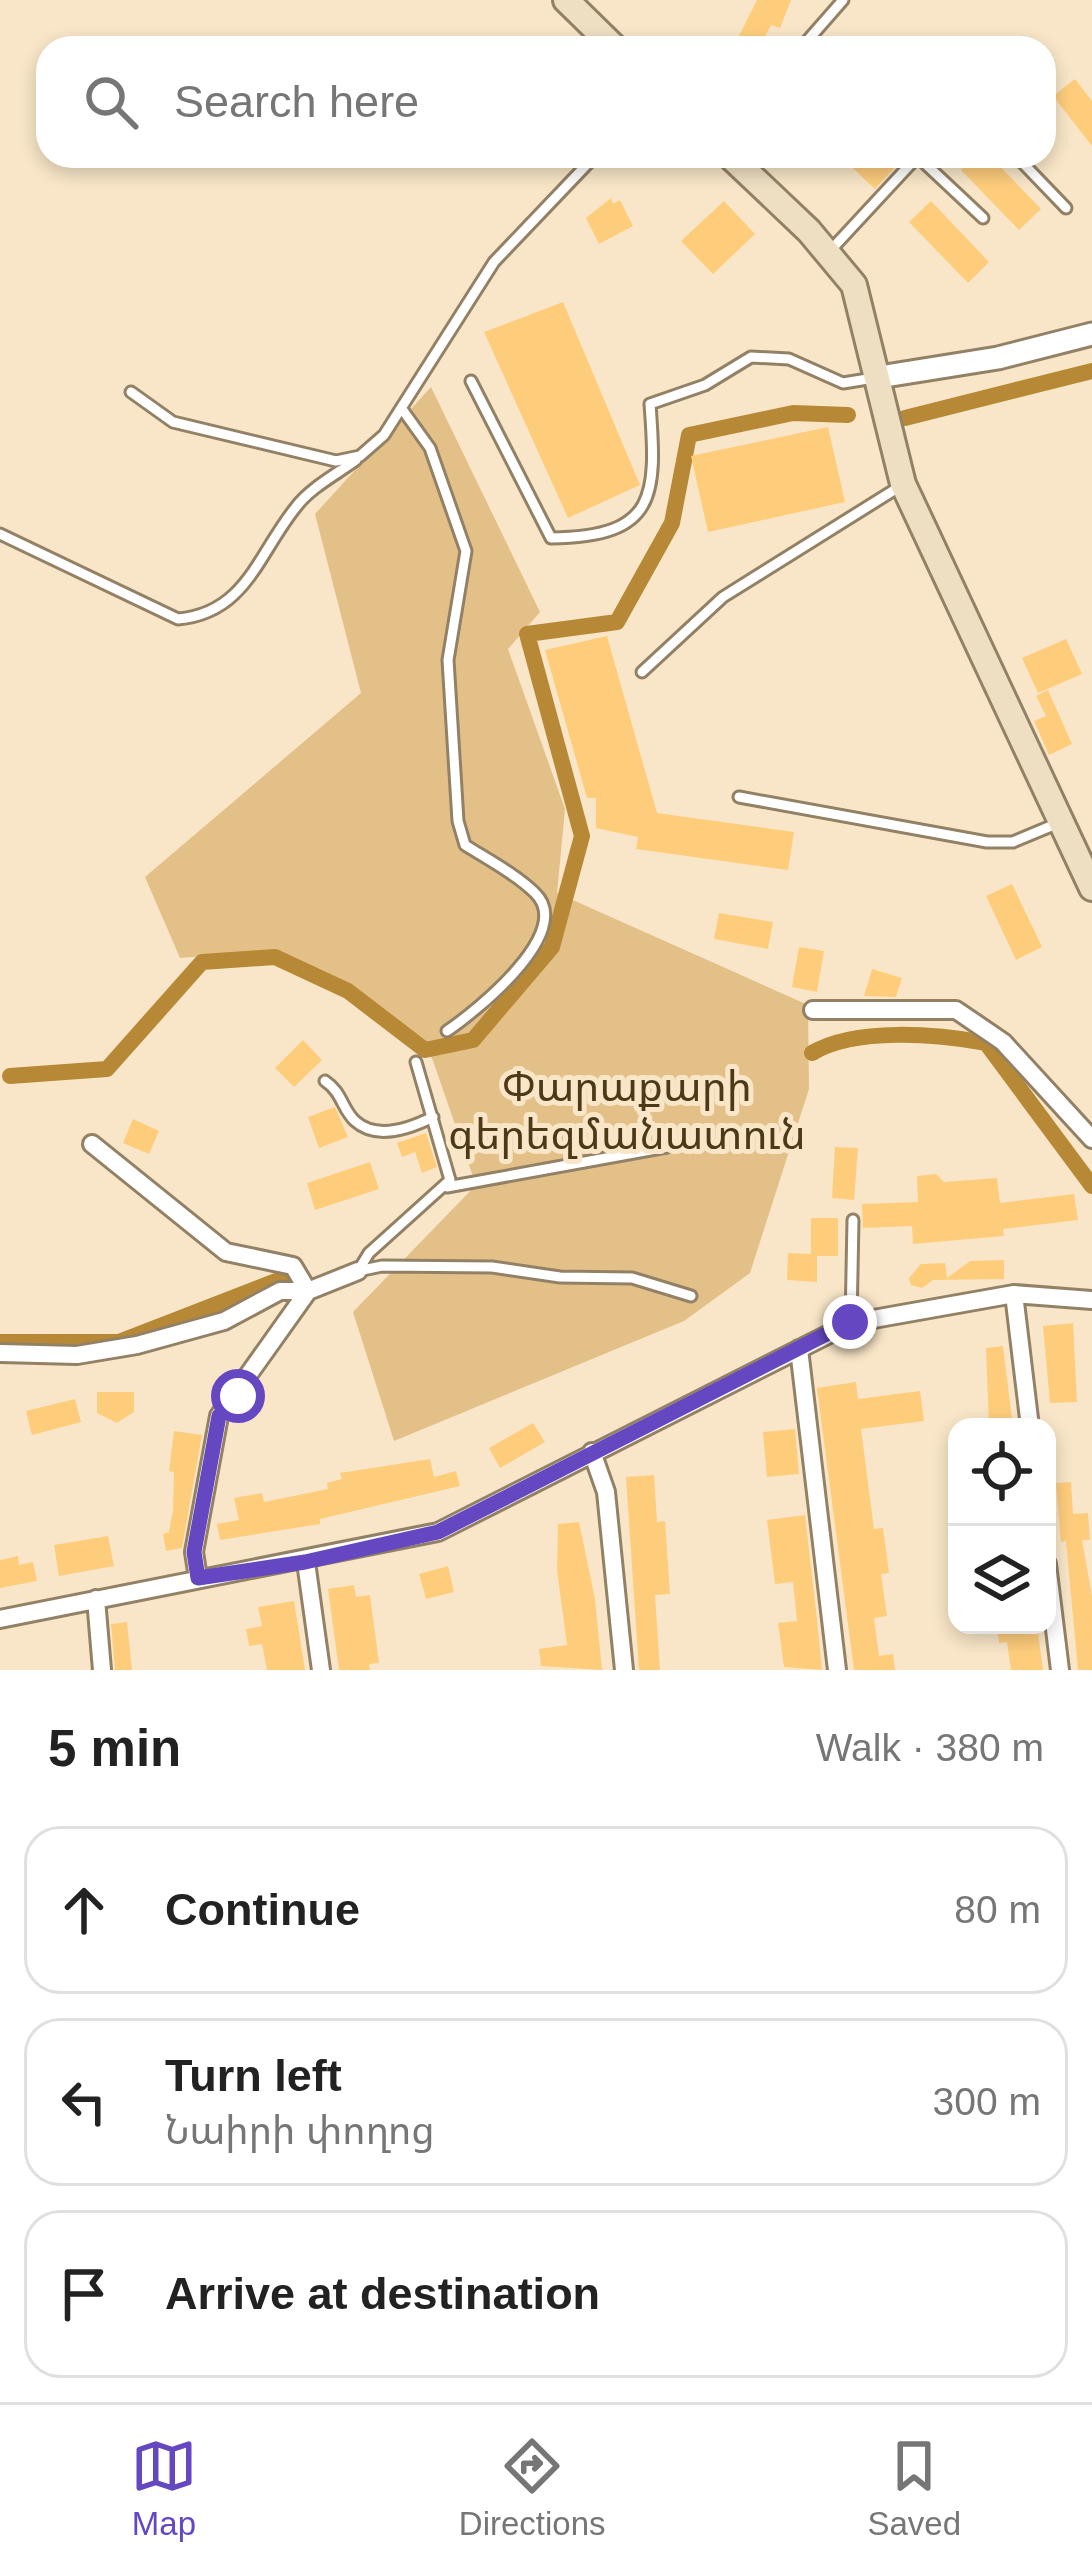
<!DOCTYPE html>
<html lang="en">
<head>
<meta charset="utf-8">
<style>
  body { margin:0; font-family:Helvetica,"Noto Sans Armenian",sans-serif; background:#f6f6f6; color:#222 }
  .controls { position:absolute; right:36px; bottom:36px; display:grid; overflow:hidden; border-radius:24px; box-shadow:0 6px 18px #0003 }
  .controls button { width:108px; height:108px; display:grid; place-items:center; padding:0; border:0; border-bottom:3px solid #e0e0e0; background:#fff; color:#222; font:60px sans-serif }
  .stop { position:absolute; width:36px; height:36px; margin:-27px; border:9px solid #6548c1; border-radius:50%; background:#fff }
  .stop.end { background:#6548c1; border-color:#fff; box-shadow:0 3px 12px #0008 }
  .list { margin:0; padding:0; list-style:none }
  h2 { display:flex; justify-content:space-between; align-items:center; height:156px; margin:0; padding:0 48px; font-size:51px }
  h2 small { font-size:39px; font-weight:400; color:#767676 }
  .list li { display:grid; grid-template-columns:78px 1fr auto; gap:36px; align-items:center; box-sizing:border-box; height:168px; margin:0 24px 24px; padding:0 24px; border:3px solid #e0e0e0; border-radius:36px }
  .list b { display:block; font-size:45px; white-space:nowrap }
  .list p { margin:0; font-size:39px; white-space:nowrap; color:#767676 }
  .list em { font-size:39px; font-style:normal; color:#767676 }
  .icon { flex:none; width:66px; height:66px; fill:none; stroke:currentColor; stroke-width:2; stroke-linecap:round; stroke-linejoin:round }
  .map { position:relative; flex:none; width:1092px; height:1670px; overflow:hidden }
  .search { position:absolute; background:#fff; box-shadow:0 6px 18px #0003; left:36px; right:36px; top:36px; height:132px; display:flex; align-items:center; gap:30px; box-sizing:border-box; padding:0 42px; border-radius:36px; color:#767676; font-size:45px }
  .sheet { height:732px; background:#fff }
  nav { display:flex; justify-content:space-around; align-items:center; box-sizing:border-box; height:168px; border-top:3px solid #e0e0e0; background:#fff; font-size:33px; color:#767676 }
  nav a { display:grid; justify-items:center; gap:6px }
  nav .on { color:#6548c1 }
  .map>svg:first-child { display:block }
  .green { fill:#e3c088 }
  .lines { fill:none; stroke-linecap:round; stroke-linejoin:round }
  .canal { stroke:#b78936; stroke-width:16 }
  .building { fill:#fecd7c }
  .service-casing { stroke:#938166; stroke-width:15 }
  .minor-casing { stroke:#938166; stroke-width:22 }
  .tertiary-casing { stroke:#938166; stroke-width:27 }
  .secondary-casing { stroke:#938166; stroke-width:30 }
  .service { stroke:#fff; stroke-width:9 }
  .minor { stroke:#fff; stroke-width:16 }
  .tertiary { stroke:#fff; stroke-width:21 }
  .secondary { stroke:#eedfc3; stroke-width:24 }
  .route { stroke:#6548c1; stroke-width:15 }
  .labels { text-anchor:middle; stroke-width:10; stroke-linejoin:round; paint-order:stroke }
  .park-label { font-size:42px; fill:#4e3917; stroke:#f9e6c8 }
</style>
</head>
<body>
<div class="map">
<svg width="1092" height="1670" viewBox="0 0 1092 1670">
  <rect width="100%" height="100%" fill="#f9e6c8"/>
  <!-- green -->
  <path class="green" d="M 431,387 L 540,612 L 508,649 L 565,809 L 557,893 L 808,1005 L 809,1089 L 750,1273 L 684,1321 L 394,1441 L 353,1312 L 476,1185 L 432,1058 L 275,950 L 180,958 L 145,877 L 361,693 L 315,514 Z"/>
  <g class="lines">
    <!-- canal -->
    <path class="canal" d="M 905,418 L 1092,371
      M 812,1053 C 856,1027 936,1034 986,1043 L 1092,1186
      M 10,1076 L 107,1069 L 202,962 L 275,957 L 348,991 L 425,1050 L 473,1040 L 552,947 L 582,836 L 527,634 L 617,622 L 672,523 L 689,435 L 793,413 L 848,415
      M 0,1342 L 119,1342 L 284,1278"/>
  </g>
  <!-- building -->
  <path class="building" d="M 757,0 L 791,0 L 780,28 L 771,25 L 759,48 L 733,48 Z
    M 1075,79 L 1092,101 L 1092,146 L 1053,96 Z
    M 840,156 L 885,156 L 896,166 L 875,189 Z
    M 976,156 L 990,156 L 1041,209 L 1019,230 L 961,170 Z
    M 611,198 L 613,204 L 620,200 L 633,226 L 599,244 L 586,218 Z
    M 724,201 L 755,234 L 713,274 L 681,241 Z
    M 931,201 L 989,262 L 968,283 L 909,222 Z
    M 563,302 L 640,485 L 568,518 L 484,332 Z
    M 828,427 L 845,502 L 708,532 L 691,456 Z
    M 607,636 L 657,813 L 794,832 L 788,870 L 636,849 L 638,837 L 596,828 L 596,798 L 587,798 L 545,650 Z
    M 1066,639 L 1082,674 L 1038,693 L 1022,658 Z
    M 1048,690 L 1072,744 L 1049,755 L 1034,721 L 1046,716 L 1036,696 Z
    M 1012,884 L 1042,947 L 1016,960 L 986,896 Z
    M 719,913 L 773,922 L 768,949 L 714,939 Z
    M 799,947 L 824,951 L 817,992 L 792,987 Z
    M 872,969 L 902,978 L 896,997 L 864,996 Z
    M 303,1040 L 322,1060 L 294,1087 L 275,1068 Z
    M 335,1107 L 348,1137 L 319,1148 L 308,1117 Z
    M 133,1119 L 159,1131 L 149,1154 L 123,1143 Z
    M 426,1133 L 437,1167 L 422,1173 L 415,1152 L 402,1157 L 397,1143 Z
    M 835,1147 L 858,1148 L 854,1200 L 832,1198 Z
    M 370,1162 L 379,1189 L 315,1210 L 307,1183 Z
    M 936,1174 L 944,1182 L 997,1178 L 1000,1203 L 1074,1194 L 1078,1220 L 1003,1229 L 1004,1236 L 913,1244 L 912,1226 L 863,1228 L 862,1204 L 918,1202 L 917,1176 Z
    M 811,1218 L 838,1218 L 838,1256 L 817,1256 L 817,1282 L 787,1280 L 788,1253 L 811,1254 Z
    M 1004,1260 L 1004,1279 L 933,1280 L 922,1288 L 911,1285 L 909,1278 L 921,1264 L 945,1263 L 947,1278 L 970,1261 Z
    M 1073,1323 L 1077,1402 L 1050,1403 L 1043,1326 Z
    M 1003,1346 L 1013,1427 L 989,1427 L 986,1348 Z
    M 856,1382 L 858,1399 L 920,1391 L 924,1421 L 861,1429 L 874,1529 L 883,1528 L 889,1573 L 881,1574 L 887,1616 L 874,1618 L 879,1656 L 893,1654 L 895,1670 L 854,1670 L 817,1388 Z
    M 97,1392 L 134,1392 L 134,1412 L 117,1423 L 97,1413 Z
    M 75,1399 L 81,1422 L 32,1435 L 26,1411 Z
    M 533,1423 L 545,1442 L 500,1468 L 489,1448 Z
    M 795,1429 L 799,1474 L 767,1477 L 763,1432 Z
    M 174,1431 L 202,1435 L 182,1548 L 166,1551 L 163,1534 L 169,1532 L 173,1510 L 174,1472 L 169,1471 Z
    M 430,1459 L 434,1477 L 456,1471 L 460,1486 L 320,1519 L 320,1524 L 220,1540 L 217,1524 L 239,1520 L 234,1498 L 262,1493 L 264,1502 L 328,1489 L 327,1483 L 342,1479 L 340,1473 Z
    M 654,1475 L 657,1522 L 665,1521 L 670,1594 L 655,1595 L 660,1670 L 639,1670 L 626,1477 Z
    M 1071,1482 L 1073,1514 L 1088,1513 L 1090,1540 L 1082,1540 L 1092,1596 L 1092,1670 L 1078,1670 L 1066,1541 L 1061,1542 L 1056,1483 Z
    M 805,1515 L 816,1610 L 822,1670 L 784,1667 L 778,1623 L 797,1621 L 793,1582 L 775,1584 L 767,1520 Z
    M 579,1522 L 595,1599 L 602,1670 L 541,1666 L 539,1649 L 567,1645 L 557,1570 L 558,1524 Z
    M 108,1536 L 114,1566 L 59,1576 L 54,1545 Z
    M 18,1556 L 19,1565 L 33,1562 L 37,1581 L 0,1588 L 0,1560 Z
    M 448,1566 L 454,1592 L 426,1599 L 419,1574 Z
    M 354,1585 L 356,1597 L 370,1595 L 379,1663 L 369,1664 L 370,1670 L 339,1670 L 328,1589 Z
    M 294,1601 L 305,1670 L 267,1670 L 262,1644 L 249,1646 L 246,1629 L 262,1626 L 258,1607 Z
    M 127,1622 L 132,1670 L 115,1670 L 111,1624 Z
    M 997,1625 L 1037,1625 L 1043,1670 L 1011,1670 L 1007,1642 L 999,1643 Z"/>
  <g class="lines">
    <defs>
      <path id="service" d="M 801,48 L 843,0
        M 917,156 L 983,218
        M 1016,156 L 1066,208
        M 828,253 L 918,156
        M 471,381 L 551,538 C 657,537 657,496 650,404 L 705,385 L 751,357 L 789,359 L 843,383 L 874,378
        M 131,392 L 173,422 L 336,461 L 360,456 L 384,435 L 494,262 L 595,156
        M 402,409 L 430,448 L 466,551 L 448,660 L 458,821 L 465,845 C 487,859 517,875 535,893 C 576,932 475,1012 447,1031
        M 0,534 L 178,619 C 246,613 258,554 296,507 C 310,488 337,474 356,460
        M 642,672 L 723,597 L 899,487
        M 739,797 L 987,842 L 1013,842 L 1056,824
        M 325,1081 C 342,1092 342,1109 355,1121 C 377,1141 411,1128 433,1117
        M 447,1187 L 667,1147
        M 358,1271 L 382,1266 L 492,1267 L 560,1277 L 632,1278 L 691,1296
        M 358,1271 L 369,1253 L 450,1180 L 416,1062
        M 851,1323 L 853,1220"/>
      <path id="minor" d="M 813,1010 L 956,1010 L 1003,1042 L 1092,1139
        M 92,1144 L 226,1252 L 293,1266 L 308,1291 L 219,1416 L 194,1552 L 198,1578
        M 1014,1294 L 1030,1427
        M 799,1349 L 837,1670
        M 0,1353 L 77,1355 L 137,1345 L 224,1321 L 280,1291 L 308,1291 L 358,1271
        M 592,1452 L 606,1492 L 624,1670
        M 306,1562 L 321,1670
        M 1047,1564 L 1060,1670
        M 96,1599 L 102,1670
        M 0,1619 L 438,1532 L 851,1323 L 1014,1294 L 1092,1300"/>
      <path id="tertiary" d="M 879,377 L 998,358 L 1092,334"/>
      <path id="secondary" d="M 566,0 L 615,48
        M 730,156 L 809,231 L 854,285 L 903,484 L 1092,888"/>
    </defs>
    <!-- service casing -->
    <use href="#service" class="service-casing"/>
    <!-- minor casing -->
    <use href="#minor" class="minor-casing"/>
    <!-- tertiary casing -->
    <use href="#tertiary" class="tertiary-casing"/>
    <!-- secondary casing -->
    <use href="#secondary" class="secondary-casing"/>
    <!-- service -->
    <use href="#service" class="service"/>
    <!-- minor -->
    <use href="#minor" class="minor"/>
    <!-- tertiary -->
    <use href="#tertiary" class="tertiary"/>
    <!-- secondary -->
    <use href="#secondary" class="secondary"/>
  </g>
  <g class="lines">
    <!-- route -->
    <path class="route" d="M 238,1396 L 219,1416 L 194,1552 L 198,1578 L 305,1562 L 438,1532 L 850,1322"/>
  </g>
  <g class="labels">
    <!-- park labels -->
    <g class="park-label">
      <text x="627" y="1101">Փարաքարի<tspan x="627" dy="48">գերեզմանատուն</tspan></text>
    </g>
  </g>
</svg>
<div class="controls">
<button><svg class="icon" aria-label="locate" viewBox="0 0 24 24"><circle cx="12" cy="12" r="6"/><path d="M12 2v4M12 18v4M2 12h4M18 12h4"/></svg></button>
<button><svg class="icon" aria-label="layers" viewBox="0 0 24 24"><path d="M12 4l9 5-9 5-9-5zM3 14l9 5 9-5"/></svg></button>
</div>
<div class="stop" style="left:238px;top:1396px"></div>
<div class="stop end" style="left:850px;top:1322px"></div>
<div class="search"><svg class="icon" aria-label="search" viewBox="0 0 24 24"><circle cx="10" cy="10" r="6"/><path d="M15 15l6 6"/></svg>Search here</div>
</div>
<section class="sheet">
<h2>5 min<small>Walk · 380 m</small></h2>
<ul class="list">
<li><svg class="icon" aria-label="ahead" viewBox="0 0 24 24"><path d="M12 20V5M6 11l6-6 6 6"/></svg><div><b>Continue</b></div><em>80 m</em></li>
<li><svg class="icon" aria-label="left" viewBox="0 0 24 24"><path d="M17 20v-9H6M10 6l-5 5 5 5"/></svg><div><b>Turn left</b><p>Նաիրի փողոց</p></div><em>300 m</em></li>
<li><svg class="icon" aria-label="arrive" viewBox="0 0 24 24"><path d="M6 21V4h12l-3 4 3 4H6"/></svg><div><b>Arrive at destination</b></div></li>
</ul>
</section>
<nav>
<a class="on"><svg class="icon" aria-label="map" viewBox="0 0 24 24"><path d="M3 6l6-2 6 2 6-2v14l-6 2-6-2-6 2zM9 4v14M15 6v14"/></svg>Map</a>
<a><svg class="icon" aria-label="directions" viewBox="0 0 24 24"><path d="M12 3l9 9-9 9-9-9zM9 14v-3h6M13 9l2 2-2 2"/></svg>Directions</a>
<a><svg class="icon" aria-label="saved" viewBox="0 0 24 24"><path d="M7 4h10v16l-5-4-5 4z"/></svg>Saved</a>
</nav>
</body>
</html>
